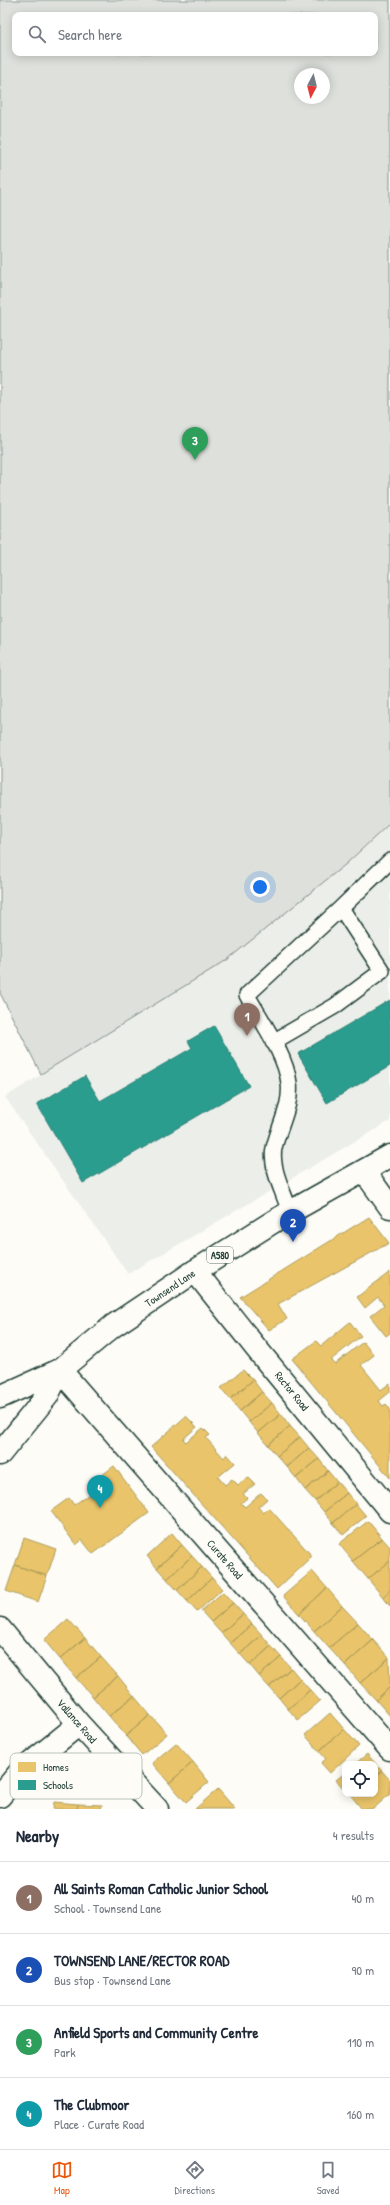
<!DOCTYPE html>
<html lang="en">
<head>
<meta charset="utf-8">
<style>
  body { margin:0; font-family:"Patrick Hand",sans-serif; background:#f2f2f3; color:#1f2937 }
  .controls { position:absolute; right:12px; bottom:12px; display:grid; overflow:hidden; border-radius:8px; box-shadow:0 2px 10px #0003 }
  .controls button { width:36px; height:36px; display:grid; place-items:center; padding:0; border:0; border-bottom:1px solid #e0e1e3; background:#fff; color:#1f2937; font:20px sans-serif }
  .compass { position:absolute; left:294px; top:68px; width:36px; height:36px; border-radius:50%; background:#fff; box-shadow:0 2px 10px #0003; rotate:187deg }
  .you { position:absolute; left:260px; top:887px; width:14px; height:14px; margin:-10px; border:3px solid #fff; border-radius:50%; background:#1a73e8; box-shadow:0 0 0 6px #1a73e833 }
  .badge { display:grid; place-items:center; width:26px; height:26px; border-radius:50%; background:#ea580c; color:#fff; font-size:13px; font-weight:700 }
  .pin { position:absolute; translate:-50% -33px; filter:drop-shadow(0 1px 2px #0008) }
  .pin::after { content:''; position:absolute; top:21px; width:14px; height:12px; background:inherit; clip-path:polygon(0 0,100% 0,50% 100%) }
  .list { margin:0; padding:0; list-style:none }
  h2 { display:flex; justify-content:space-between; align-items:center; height:52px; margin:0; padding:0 16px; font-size:17px }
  h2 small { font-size:13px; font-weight:400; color:#747a83 }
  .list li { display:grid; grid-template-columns:26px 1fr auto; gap:12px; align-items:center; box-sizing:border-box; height:72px; padding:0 16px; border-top:1px solid #e0e1e3 }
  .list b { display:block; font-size:15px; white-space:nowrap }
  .list p { margin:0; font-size:13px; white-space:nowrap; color:#747a83 }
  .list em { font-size:13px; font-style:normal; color:#747a83 }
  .icon { flex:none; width:22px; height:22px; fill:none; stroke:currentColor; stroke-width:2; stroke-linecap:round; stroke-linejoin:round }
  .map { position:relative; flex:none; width:390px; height:1809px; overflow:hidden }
  .search { position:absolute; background:#fff; box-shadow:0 2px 10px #0003; left:12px; right:12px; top:12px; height:44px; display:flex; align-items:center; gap:10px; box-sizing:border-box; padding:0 14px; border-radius:8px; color:#747a83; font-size:15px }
  .sheet { height:340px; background:#fff }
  nav { display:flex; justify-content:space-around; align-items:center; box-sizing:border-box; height:56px; border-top:1px solid #e0e1e3; background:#fff; font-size:11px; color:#747a83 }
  nav a { display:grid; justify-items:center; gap:2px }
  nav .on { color:#ea580c }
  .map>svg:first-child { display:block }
  .built { fill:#eceee9 }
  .green { fill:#dde0db; stroke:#7e8e88; fill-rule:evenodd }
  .homes { fill:#e9c46a; stroke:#ac9c5a }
  .schools { fill:#2a9d8f; stroke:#278074 }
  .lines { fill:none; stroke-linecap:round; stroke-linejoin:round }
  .service-casing { stroke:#1f3d34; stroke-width:18 }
  .minor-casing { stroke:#1f3d34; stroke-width:25 }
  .primary-casing { stroke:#1f3d34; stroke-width:25 }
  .service { stroke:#fdfcf7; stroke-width:15 }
  .minor { stroke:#fdfcf7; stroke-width:22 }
  .primary { stroke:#fdfcf7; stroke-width:22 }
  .labels { text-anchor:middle; stroke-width:4; stroke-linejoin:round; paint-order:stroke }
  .shield { fill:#fdfcf7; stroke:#62766e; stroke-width:1 }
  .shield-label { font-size:10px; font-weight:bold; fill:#1f3d34 }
  .street-label { font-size:11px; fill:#1f3d34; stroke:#fdfcf7 }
  .key { fill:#fdfcf7; stroke:#bac3bc; stroke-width:1 }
  .key-label { font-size:11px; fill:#1f3d34 }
</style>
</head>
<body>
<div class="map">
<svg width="390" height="1809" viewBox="0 0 390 1809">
  <rect width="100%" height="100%" fill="#fdfcf7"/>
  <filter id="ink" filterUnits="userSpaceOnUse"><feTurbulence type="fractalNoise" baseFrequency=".025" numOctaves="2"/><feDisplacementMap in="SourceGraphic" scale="8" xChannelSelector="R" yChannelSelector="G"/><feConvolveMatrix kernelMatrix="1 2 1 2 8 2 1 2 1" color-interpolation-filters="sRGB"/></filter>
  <g filter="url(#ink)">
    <!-- built -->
    <path class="built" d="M 390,823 L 390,1121 L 128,1274 L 5,1097 L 227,960 L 346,864 Z"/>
    <!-- green -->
    <path class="green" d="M 0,0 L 390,0 L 390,823 L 346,864 L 227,960 L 41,1074 L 0,993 ZM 15,15 L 375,15 L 375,53 L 15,53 ZM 300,74 L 324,74 L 324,98 L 300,98 Z"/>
    <!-- homes -->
    <path class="homes" d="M 369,1217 L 389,1243 L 278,1304 L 287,1319 L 269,1330 L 240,1297 Z
      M 390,1272 L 390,1333 L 386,1336 L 370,1316 L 384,1305 L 378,1297 L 365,1308 L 357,1297 Z
      M 350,1322 L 361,1336 L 331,1360 L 335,1364 L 363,1342 L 374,1355 L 361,1365 L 381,1390 L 390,1383 L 390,1392 L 379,1401 L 383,1406 L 386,1404 L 390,1409 L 390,1478 L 292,1359 L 316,1341 L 321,1346 Z
      M 243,1370 L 253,1380 L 230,1399 L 221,1388 Z
      M 253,1380 L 262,1392 L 240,1411 L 230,1399 Z
      M 262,1392 L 272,1403 L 249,1422 L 240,1411 Z
      M 272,1403 L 281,1414 L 258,1433 L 249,1422 Z
      M 281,1414 L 290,1426 L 268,1445 L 258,1433 Z
      M 186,1416 L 197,1427 L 183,1439 L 186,1442 L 203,1428 L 210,1435 L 206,1438 L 224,1458 L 227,1454 L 235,1463 L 218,1477 L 225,1485 L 232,1479 L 238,1485 L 248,1477 L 255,1484 L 243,1494 L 247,1498 L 241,1503 L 245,1507 L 261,1493 L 267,1499 L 258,1507 L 263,1513 L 269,1508 L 312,1556 L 277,1589 L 151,1447 Z
      M 290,1426 L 300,1437 L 277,1456 L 268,1445 Z
      M 300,1437 L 309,1448 L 287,1467 L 277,1456 Z
      M 309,1448 L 319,1459 L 296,1478 L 287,1467 Z
      M 319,1459 L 328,1471 L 305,1490 L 296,1478 Z
      M 114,1466 L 149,1513 L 93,1554 L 82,1540 L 76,1545 L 51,1511 L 69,1498 L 74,1505 L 103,1484 L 98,1478 Z
      M 328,1471 L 337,1482 L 315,1501 L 305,1490 Z
      M 337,1482 L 347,1493 L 324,1512 L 315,1501 Z
      M 347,1493 L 356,1504 L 333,1523 L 324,1512 Z
      M 356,1504 L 366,1516 L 343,1535 L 333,1523 Z
      M 368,1521 L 382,1538 L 353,1561 L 339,1544 Z
      M 172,1533 L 182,1545 L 157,1568 L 147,1556 Z
      M 24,1538 L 56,1549 L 47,1576 L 15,1565 Z
      M 382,1538 L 390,1547 L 390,1561 L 368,1579 L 353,1561 Z
      M 182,1545 L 192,1556 L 167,1579 L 157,1568 Z
      M 192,1556 L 202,1567 L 177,1590 L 167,1579 Z
      M 390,1561 L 390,1590 L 383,1597 L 368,1579 Z
      M 15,1565 L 47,1576 L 38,1602 L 6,1591 Z
      M 202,1567 L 212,1578 L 187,1601 L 177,1590 Z
      M 312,1571 L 327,1588 L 299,1614 L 283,1596 Z
      M 212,1578 L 222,1589 L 197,1612 L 187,1601 Z
      M 327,1588 L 342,1606 L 314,1631 L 299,1614 Z
      M 390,1590 L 390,1606 L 383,1597 Z
      M 223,1592 L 233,1603 L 211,1622 L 201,1611 Z
      M 233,1603 L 243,1614 L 221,1633 L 211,1622 Z
      M 342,1606 L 358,1623 L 329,1648 L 314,1631 Z
      M 243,1614 L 252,1624 L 230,1643 L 221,1633 Z
      M 68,1619 L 85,1638 L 60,1659 L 44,1640 Z
      M 358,1623 L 373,1640 L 345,1665 L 329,1648 Z
      M 252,1624 L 262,1635 L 240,1654 L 230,1643 Z
      M 262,1635 L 271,1646 L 250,1665 L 240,1654 Z
      M 85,1638 L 101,1657 L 76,1678 L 60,1659 Z
      M 373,1640 L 389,1658 L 360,1683 L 345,1665 Z
      M 271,1646 L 281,1657 L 259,1676 L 250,1665 Z
      M 101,1657 L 118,1676 L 93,1697 L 76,1678 Z
      M 281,1657 L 291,1668 L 269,1687 L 259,1676 Z
      M 389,1658 L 390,1687 L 376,1700 L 360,1683 Z
      M 291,1668 L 300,1679 L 279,1698 L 269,1687 Z
      M 118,1676 L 134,1696 L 109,1716 L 93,1697 Z
      M 300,1679 L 310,1690 L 288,1709 L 279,1698 Z
      M 390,1687 L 390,1716 L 376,1700 Z
      M 310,1690 L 320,1701 L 298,1720 L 288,1709 Z
      M 134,1696 L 150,1715 L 126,1736 L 109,1716 Z
      M 330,1713 L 344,1729 L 319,1751 L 305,1735 Z
      M 150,1715 L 167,1734 L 142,1755 L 126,1736 Z
      M 344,1729 L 359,1746 L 330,1773 L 321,1763 L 326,1759 L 319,1751 Z
      M 176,1743 L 193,1762 L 169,1783 L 152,1763 Z
      M 367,1754 L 382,1771 L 375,1777 L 375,1764 L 355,1764 Z
      M 193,1762 L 209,1782 L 186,1802 L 169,1783 Z
      M 382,1771 L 390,1780 L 390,1794 L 373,1809 L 362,1809 L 352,1797 L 355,1794 L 375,1794 L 375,1777 Z
      M 345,1773 L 345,1790 L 336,1780 Z
      M 218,1789 L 235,1809 L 195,1809 Z
      M 54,1802 L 78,1804 L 77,1809 L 53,1809 Z
      M 78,1804 L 102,1805 L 101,1809 L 77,1809 Z"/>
    <!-- schools -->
    <path class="schools" d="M 390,1000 L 390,1066 L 327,1103 L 298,1054 Z
      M 214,1026 L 249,1086 L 83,1183 L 37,1104 L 85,1076 L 100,1101 L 192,1048 L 188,1041 Z"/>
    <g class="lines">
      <defs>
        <path id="service" d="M 341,908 L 390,861
          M 273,1042 L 335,1006 L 382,971 L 341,908 L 247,995 C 260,1019 286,1055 289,1083 C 292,1105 279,1126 274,1148 C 270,1168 284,1193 290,1212"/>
        <path id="minor" d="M 364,1171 L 390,1207
          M 195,1271 L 256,1348 L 390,1511
          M 60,1370 L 390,1749
          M 0,1629 L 79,1724 L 157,1809
          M 0,1796 L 20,1772 L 79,1724"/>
        <path id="primary" d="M 0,1397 L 60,1370 L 113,1326 L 195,1271 L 276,1220 L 390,1156
          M 0,1454 L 47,1396 L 60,1370"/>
      </defs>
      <!-- service casing -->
      <use href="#service" class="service-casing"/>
      <!-- minor casing -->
      <use href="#minor" class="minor-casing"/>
      <!-- primary casing -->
      <use href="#primary" class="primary-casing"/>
      <!-- service -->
      <use href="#service" class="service"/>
      <!-- minor -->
      <use href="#minor" class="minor"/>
      <!-- primary -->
      <use href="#primary" class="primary"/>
    </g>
  </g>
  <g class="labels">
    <!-- shield labels -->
    <rect class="shield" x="207" y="1247" width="26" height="16" rx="3"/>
    <g class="shield-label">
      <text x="220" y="1259">A580</text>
    </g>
    <!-- street labels -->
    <g class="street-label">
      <text transform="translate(170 1288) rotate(-34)" y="4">Townsend Lane</text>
      <text transform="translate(292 1391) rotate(51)" y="4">Rector Road</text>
      <text transform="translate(225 1559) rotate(49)" y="4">Curate Road</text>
      <text transform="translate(77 1721) rotate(49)" y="4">Vallance Road</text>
    </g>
  </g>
  <!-- legend -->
  <rect x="10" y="1753" width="132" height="46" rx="6" class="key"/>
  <rect x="18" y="1762" width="18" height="10" fill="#e9c46a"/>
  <rect x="18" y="1780" width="18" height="10" fill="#2a9d8f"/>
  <g class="key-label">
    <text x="43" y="1771">Homes</text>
    <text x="43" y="1789">Schools</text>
  </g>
</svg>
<div class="controls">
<button><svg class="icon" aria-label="locate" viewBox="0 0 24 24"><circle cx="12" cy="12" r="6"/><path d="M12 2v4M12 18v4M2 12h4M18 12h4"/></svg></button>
</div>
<svg class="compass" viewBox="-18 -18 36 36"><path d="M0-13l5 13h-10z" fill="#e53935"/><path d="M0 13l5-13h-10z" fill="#747a83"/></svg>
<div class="you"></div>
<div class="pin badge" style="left:247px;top:1036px;background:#8d6e63">1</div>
<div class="pin badge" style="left:293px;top:1242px;background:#1a4fb4">2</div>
<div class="pin badge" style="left:195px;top:460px;background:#2e9e5b">3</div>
<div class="pin badge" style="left:100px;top:1508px;background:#0f9aa8">4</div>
<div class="search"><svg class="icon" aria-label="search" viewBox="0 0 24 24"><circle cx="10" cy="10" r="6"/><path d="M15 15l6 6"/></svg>Search here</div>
</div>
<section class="sheet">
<h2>Nearby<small>4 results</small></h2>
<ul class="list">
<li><span class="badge" style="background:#8d6e63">1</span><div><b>All Saints Roman Catholic Junior School</b><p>School · Townsend Lane</p></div><em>40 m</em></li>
<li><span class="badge" style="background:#1a4fb4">2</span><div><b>TOWNSEND LANE/RECTOR ROAD</b><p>Bus stop · Townsend Lane</p></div><em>90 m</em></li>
<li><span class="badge" style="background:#2e9e5b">3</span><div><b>Anfield Sports and Community Centre</b><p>Park</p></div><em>110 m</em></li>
<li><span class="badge" style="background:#0f9aa8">4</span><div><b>The Clubmoor</b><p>Place · Curate Road</p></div><em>160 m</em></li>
</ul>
</section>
<nav>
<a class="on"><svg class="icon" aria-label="map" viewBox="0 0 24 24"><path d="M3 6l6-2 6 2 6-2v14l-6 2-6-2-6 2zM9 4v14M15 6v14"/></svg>Map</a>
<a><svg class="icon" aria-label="directions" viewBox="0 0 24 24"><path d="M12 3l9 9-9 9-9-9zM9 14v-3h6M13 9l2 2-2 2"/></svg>Directions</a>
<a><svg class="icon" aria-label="saved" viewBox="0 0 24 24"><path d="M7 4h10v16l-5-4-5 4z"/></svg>Saved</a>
</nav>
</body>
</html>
